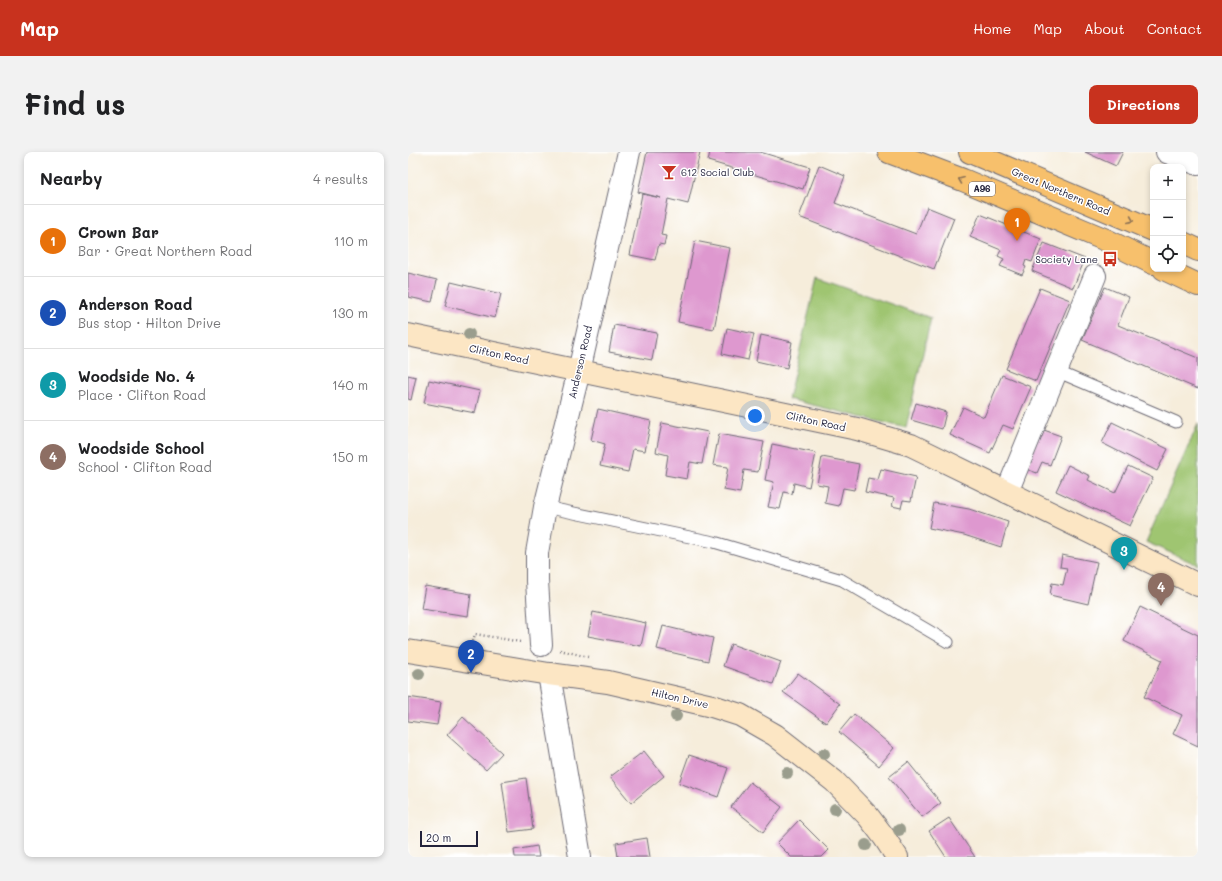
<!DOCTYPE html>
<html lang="en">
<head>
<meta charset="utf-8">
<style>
  body { margin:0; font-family:Mali,sans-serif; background:#f2f2f2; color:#202124 }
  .controls { position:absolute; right:12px; top:12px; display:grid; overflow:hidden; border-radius:8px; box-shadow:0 2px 6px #0003 }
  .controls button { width:36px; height:36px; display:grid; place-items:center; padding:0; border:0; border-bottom:1px solid #e0e0e0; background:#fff; color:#202124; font:20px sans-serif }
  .scale { position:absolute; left:12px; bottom:10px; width:58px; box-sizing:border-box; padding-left:4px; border:2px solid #22223b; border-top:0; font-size:11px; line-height:14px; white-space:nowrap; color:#22223b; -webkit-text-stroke:3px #fff; paint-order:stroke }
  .you { position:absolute; left:347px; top:264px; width:14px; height:14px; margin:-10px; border:3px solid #fff; border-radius:50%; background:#1a73e8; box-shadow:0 0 0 6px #1a73e833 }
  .badge { display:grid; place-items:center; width:26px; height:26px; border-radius:50%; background:#c8321e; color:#fff; font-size:13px; font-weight:700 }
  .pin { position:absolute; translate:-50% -33px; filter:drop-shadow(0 1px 2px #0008) }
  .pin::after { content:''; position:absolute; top:21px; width:14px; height:12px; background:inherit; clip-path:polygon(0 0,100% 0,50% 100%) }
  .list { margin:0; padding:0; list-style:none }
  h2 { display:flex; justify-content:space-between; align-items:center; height:52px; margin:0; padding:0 16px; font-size:17px }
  h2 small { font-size:13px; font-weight:400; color:#757577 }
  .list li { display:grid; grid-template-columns:26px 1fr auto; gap:12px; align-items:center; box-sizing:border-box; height:72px; padding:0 16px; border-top:1px solid #e0e0e0 }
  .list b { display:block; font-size:15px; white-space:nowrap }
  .list p { margin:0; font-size:13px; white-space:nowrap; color:#757577 }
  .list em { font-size:13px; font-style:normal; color:#757577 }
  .icon { flex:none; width:22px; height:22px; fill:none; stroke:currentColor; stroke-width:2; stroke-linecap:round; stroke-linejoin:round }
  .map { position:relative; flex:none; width:790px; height:705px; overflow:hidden; border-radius:8px }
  header { display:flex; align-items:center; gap:24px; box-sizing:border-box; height:56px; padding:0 20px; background:#c8321e; color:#fff }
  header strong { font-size:19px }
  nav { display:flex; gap:22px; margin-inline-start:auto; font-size:14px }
  .intro { display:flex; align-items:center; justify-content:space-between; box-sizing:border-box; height:96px; padding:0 24px }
  h1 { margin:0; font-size:28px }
  .button { padding:10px 18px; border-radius:8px; background:#c8321e; color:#fff; font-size:14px; font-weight:700 }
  main { display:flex; gap:24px; padding:0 24px }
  aside { flex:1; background:#fff; border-radius:8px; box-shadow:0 2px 6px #0003 }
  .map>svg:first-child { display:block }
  .green { fill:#9fc571; stroke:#607456 }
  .building { fill:#de98cf }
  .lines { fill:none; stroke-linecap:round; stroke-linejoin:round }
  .lane-casing { stroke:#6c6973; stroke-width:13 }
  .street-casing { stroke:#6c6973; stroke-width:24 }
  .secondary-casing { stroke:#6c6973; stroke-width:24 }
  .primary-casing { stroke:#6c6973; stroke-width:24 }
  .path { stroke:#6c6973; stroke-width:2.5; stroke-dasharray:1 3; stroke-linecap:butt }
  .lane { stroke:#fff; stroke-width:11 }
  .street { stroke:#fff; stroke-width:22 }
  .secondary { stroke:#fce6c4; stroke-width:22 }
  .primary { stroke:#f7c06c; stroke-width:22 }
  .tree { fill:#9a9d8d }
  .oneway { stroke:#8c7154 }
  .labels { text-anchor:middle; stroke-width:3; stroke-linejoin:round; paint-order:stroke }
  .shield { fill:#fff; stroke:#646476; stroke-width:1 }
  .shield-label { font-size:9px; font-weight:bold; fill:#22223b }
  .poi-label { font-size:10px; fill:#22223b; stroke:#fff; text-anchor:start }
  .street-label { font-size:10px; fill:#22223b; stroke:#fff }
</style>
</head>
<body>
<header>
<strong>Map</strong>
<nav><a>Home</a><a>Map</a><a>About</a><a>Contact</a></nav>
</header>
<div class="intro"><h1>Find us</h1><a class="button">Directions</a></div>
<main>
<aside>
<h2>Nearby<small>4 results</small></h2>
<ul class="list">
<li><span class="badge" style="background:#e8710a">1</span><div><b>Crown Bar</b><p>Bar · Great Northern Road</p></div><em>110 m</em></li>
<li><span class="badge" style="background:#1a4fb4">2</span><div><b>Anderson Road</b><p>Bus stop · Hilton Drive</p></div><em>130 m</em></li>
<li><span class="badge" style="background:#0f9aa8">3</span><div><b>Woodside No. 4</b><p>Place · Clifton Road</p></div><em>140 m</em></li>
<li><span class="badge" style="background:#8d6e63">4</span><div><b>Woodside School</b><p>School · Clifton Road</p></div><em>150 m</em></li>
</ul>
</aside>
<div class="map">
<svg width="790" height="705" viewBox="0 0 790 705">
  <rect width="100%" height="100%" fill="#fff"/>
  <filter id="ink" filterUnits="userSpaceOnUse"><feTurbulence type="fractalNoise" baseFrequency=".025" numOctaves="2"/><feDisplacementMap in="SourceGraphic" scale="8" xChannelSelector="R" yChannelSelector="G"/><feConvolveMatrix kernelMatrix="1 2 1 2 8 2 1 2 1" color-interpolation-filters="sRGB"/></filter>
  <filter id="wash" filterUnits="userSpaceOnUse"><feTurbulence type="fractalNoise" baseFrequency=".012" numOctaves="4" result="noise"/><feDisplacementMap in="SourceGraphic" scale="16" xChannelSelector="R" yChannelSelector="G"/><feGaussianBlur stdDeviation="0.9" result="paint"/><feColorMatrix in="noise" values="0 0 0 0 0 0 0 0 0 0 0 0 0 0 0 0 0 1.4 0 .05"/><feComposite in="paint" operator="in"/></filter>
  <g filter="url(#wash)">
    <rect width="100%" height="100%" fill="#f6eddb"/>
    <!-- green -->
    <path class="green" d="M 409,126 L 523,166 L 498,276 L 380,247 Z
      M 790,272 L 790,413 L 738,390 Z"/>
    <g id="blocks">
      <!-- building -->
      <path class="building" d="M 239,0 L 292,0 L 280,52 L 260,47 L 253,83 L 258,84 L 256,93 L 251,92 L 247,108 L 222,103 L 234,42 L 253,46 L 230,40 Z
        M 302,0 L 352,0 L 402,15 L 395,37 L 300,9 Z
        M 677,0 L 715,0 L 708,14 Z
        M 411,13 L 437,24 L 427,51 L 508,82 L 519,55 L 546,66 L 526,117 L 391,65 Z
        M 572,62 L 633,87 L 624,110 L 618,108 L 616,114 L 618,115 L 614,123 L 592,114 L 596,107 L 590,104 L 593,98 L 562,85 Z
        M 287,89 L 322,96 L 306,177 L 270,170 Z
        M 636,91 L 677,107 L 665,136 L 624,119 Z
        M 0,121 L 29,128 L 24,150 L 0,145 Z
        M 43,130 L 93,142 L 87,166 L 37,154 Z
        M 697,135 L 721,145 L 710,173 L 790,206 L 790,237 L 674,188 Z
        M 632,136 L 662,148 L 628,229 L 598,217 Z
        M 206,173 L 249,181 L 244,208 L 201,200 Z
        M 319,176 L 346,182 L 340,208 L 314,202 Z
        M 353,183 L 384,190 L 379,216 L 348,209 Z
        M 0,223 L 8,225 L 3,248 L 0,247 Z
        M 594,223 L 623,235 L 605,277 L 595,273 L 582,301 L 542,283 L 555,255 L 576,265 Z
        M 21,228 L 72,239 L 67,261 L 16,251 Z
        M 508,251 L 538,260 L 534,277 L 503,268 Z
        M 190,257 L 243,269 L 237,299 L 225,297 L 220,320 L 192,314 L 197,292 L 183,288 Z
        M 704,270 L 760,297 L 749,319 L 694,291 Z
        M 254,271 L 300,280 L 294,312 L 282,310 L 279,327 L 257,323 L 260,303 L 248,300 Z
        M 633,277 L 653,284 L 642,313 L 634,310 L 629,321 L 618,317 Z
        M 311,282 L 356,290 L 350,320 L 336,318 L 332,341 L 316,338 L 320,315 L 305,313 Z
        M 364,292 L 408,301 L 401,335 L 386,331 L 384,342 L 376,340 L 372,357 L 360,355 L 366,330 L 357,328 Z
        M 414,305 L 451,312 L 446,338 L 435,336 L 431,354 L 417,351 L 420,334 L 409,332 Z
        M 660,313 L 682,324 L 680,328 L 707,341 L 720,314 L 745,326 L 722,374 L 648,339 Z
        M 473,317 L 508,325 L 503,349 L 495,348 L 493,356 L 484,354 L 486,346 L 457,340 L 460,326 L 470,328 Z
        M 526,351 L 561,357 L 600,370 L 593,395 L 556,383 L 521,376 Z
        M 654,403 L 689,410 L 680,452 L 642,443 L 644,431 L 655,433 L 659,416 L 652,415 Z
        M 17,434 L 63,442 L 60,464 L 13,457 Z
        M 732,455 L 790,483 L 790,594 L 765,582 L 774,563 L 736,545 L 754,508 L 716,489 Z
        M 185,460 L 238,471 L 233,494 L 180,484 Z
        M 255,474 L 305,486 L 300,509 L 249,497 Z
        M 323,492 L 373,510 L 365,532 L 315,514 Z
        M 390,521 L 432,552 L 418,571 L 375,540 Z
        M 0,545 L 33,550 L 29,573 L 0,569 Z
        M 446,562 L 486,596 L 471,614 L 431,580 Z
        M 55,565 L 94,601 L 78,618 L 39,583 Z
        M 236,599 L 256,624 L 223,651 L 202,625 Z
        M 281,603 L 320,616 L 310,645 L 271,631 Z
        M 500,610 L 533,651 L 514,665 L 481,625 Z
        M 118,626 L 125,677 L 101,680 L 94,630 Z
        M 342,630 L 374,655 L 355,680 L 323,655 Z
        M 541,666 L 567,705 L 538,705 L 521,679 Z
        M 391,668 L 421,698 L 414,705 L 383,705 L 369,691 Z
        M 239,686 L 242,705 L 210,705 L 208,691 Z
        M 129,694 L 131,705 L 107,705 L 106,698 Z"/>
    </g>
  </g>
  <g filter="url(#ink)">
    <use href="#blocks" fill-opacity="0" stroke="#6c6973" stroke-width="1"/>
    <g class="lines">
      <defs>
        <path id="lane" d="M 648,219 L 768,270
          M 137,355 L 306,390 L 434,428 L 540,490"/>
        <path id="street" d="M 759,0 L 790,12
          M 599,340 L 687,124
          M 133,493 L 129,429 L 129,401 L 137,355 L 171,219 L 221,0
          M 141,522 L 172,705"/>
        <path id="secondary" d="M 0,183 L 449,277 L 503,293 L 790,433
          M 0,499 L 141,522 L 200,530 L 304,554 L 332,563 L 367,583 L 426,629 L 460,664 L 476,685 L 489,705"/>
        <path id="primary" d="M 481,0 L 555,28 L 698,88 L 745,111
          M 562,0 L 745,78
          M 775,91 L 790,98
          M 756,117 L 790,133"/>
      </defs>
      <!-- lane casing -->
      <use href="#lane" class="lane-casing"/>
      <!-- street casing -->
      <use href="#street" class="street-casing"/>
      <!-- secondary casing -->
      <use href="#secondary" class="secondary-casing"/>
      <!-- primary casing -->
      <use href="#primary" class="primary-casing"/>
      <!-- path -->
      <path class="path" d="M 65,489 L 67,482 L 113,490
        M 152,498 L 180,505"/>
      <!-- lane -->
      <use href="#lane" class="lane"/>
      <!-- street -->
      <use href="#street" class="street"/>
      <!-- secondary -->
      <use href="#secondary" class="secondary"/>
      <!-- primary -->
      <use href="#primary" class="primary"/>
    </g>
    <!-- trees -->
    <g class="tree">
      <circle cx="61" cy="182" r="6"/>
      <circle cx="11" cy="522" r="6"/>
      <circle cx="268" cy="564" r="6"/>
      <circle cx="416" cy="602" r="6"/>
      <circle cx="379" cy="621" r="6"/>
      <circle cx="427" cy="657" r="6"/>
      <circle cx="491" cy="678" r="6"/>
      <circle cx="458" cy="693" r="6"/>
    </g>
    <!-- one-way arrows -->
    <defs><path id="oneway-chevron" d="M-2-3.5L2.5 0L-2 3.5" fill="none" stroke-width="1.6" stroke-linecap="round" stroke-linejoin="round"/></defs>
    <g class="oneway">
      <use href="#oneway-chevron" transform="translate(553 28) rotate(-158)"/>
      <use href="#oneway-chevron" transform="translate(723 68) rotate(23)"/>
    </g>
  </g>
  <!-- icons -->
  <defs>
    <symbol id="bar-bare" viewBox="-9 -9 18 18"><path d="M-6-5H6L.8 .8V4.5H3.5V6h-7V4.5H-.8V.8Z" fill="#c8321e" stroke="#fff" stroke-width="2.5" paint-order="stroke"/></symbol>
    <symbol id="bus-bare" viewBox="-9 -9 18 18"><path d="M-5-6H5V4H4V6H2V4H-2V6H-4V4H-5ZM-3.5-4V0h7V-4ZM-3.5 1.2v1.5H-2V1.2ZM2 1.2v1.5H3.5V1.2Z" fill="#c8321e" stroke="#fff" stroke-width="2.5" paint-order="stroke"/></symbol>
  </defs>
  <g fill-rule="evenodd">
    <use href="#bar-bare" x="250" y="9" width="22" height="22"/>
    <use href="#bus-bare" x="691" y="96" width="22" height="22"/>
  </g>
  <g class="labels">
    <!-- shield labels -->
    <rect class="shield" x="561" y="30" width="26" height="14" rx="3"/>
    <g class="shield-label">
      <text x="574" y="40">A96</text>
    </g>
    <!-- poi labels -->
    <g class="poi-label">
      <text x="273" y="24">612 Social Club</text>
      <text x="690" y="111" text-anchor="end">Society Lane</text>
    </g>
    <!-- street labels -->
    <g class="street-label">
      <text transform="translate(653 39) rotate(23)" y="4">Great Northern Road</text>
      <text transform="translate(91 202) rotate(12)" y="4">Clifton Road</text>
      <text transform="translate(172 210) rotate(-77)" y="4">Anderson Road</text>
      <text transform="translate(408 269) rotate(12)" y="4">Clifton Road</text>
      <text transform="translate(272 546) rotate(13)" y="4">Hilton Drive</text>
    </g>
  </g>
</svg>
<div class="controls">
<button>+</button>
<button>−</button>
<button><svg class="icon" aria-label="locate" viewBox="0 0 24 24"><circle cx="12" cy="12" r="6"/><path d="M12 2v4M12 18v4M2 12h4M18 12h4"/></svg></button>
</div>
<div class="scale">20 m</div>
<div class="you"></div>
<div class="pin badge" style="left:609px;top:89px;background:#e8710a">1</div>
<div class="pin badge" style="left:63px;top:521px;background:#1a4fb4">2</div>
<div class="pin badge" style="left:716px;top:418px;background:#0f9aa8">3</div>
<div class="pin badge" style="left:753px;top:454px;background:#8d6e63">4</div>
</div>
</main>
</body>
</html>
